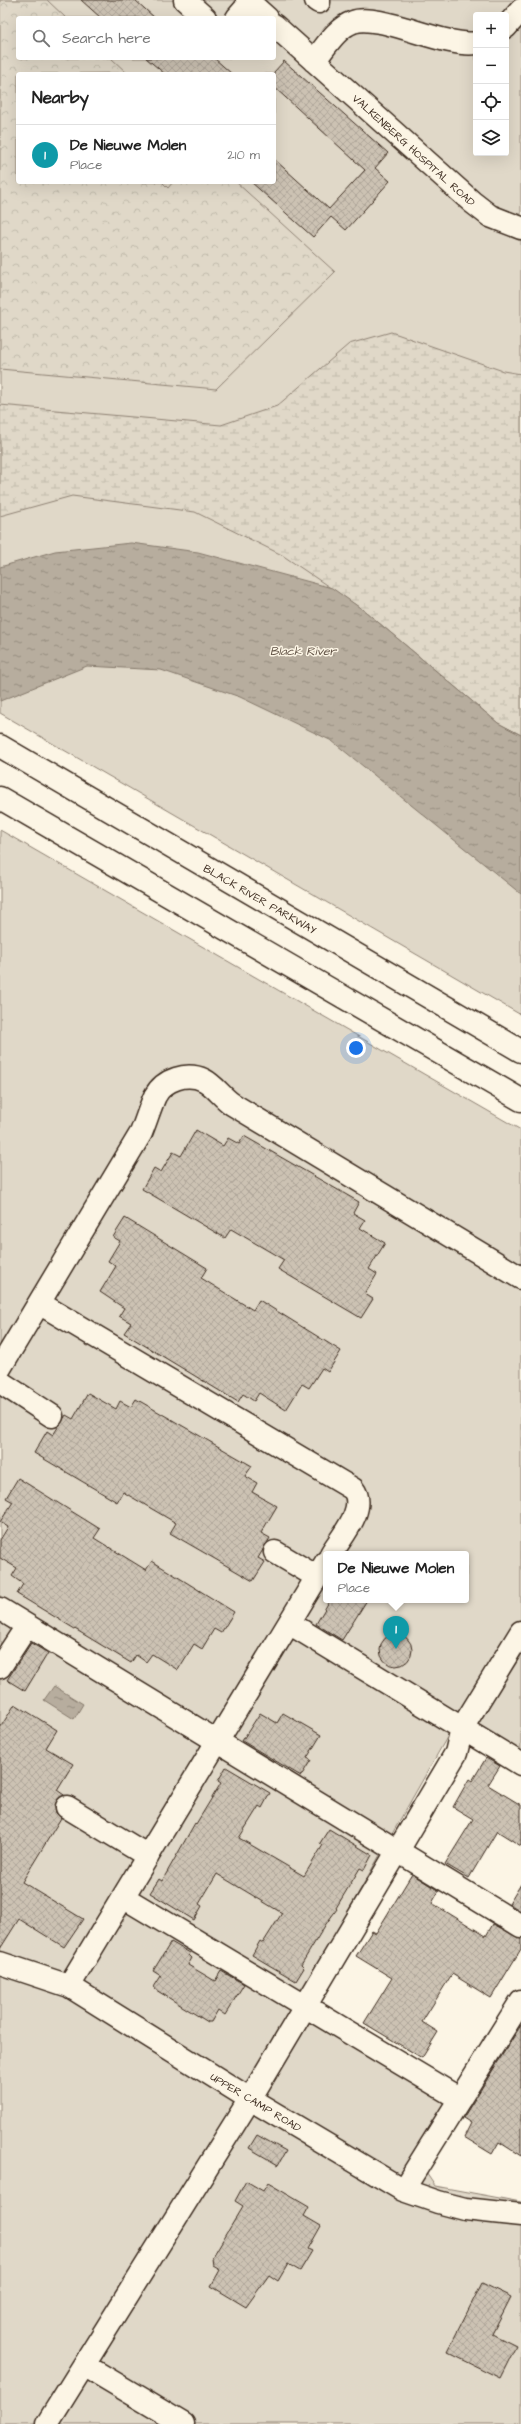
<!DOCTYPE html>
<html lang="en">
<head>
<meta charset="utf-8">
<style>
  body { margin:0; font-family:"Architects Daughter",sans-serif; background:#f6f6f6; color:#222 }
  .controls { position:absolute; right:12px; top:12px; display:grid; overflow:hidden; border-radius:4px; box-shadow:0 4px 16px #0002 }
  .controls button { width:36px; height:36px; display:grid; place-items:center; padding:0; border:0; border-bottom:1px solid #e0e0e0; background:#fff; color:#222; font:20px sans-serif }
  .you { position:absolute; left:356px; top:1048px; width:14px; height:14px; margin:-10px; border:3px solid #fff; border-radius:50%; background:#1a73e8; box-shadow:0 0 0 6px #1a73e833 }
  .badge { display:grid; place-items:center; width:26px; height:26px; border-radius:50%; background:#d1495b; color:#fff; font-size:13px; font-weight:700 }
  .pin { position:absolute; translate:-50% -33px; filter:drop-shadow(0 1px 2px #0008) }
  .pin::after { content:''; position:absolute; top:21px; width:14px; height:12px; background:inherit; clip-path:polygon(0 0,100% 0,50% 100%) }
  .popup { position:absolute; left:323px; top:1551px; width:146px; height:52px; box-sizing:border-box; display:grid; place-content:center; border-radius:4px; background:#fff; filter:drop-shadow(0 1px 3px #0005); font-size:13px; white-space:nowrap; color:#767676 }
  .popup b { font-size:15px; color:#222 }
  .popup::after { content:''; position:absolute; left:50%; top:100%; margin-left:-8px; border:8px solid transparent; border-top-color:#fff }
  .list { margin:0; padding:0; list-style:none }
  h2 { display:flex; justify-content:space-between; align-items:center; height:52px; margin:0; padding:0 16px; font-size:17px }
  h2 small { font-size:13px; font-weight:400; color:#767676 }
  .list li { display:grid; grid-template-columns:26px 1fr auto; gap:12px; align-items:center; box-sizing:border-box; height:60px; padding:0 16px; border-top:1px solid #e0e0e0 }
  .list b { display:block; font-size:15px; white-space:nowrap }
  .list p { margin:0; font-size:13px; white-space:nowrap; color:#767676 }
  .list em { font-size:13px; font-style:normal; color:#767676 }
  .icon { flex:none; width:22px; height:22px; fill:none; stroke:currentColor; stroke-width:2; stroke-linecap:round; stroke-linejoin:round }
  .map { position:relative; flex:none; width:521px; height:2424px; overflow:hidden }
  .search { position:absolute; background:#fff; box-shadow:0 4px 16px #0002; left:16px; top:16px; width:260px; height:44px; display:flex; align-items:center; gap:10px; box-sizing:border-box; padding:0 14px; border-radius:4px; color:#767676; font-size:15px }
  .panel { position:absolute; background:#fff; box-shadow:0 4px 16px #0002; left:16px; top:72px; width:260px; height:112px; border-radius:4px }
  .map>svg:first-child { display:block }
  .green { fill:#e0d8c8; stroke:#8e8173; fill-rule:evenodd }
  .forest { fill:url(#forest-crowns); stroke:#8e8173 }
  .wetland { fill:url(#wetland-marsh); stroke:#8e8173 }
  .water { fill:url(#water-ripples); stroke:#85796b }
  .building { fill:url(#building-cross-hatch); stroke:#3b2a1e }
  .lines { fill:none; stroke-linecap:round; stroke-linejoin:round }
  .minor-casing { stroke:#3b2a1e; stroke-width:25 }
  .highway-casing { stroke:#3b2a1e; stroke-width:25 }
  .minor { stroke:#fcf5e5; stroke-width:22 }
  .highway { stroke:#fcf5e5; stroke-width:22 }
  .labels { text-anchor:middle; stroke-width:3; stroke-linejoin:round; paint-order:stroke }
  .street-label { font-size:11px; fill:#3b2a1e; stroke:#fcf5e5 }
  .water-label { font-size:12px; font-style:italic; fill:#605144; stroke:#fcf5e5 }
</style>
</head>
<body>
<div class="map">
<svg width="521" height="2424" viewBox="0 0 521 2424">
  <defs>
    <pattern id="forest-crowns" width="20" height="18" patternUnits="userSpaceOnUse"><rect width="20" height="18" fill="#e0d8c8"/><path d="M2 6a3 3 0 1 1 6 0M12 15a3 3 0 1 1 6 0" fill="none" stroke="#c1baab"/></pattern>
    <pattern id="wetland-marsh" width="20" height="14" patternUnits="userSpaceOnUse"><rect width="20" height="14" fill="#e0d8c8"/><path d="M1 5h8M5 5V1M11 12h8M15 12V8" fill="none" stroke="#c1baab"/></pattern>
    <pattern id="water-ripples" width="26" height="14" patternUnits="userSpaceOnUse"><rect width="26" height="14" fill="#b7ad9e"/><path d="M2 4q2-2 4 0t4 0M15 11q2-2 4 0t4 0" fill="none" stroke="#968d80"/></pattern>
    <pattern id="building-cross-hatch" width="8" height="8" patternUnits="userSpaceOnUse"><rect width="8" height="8" fill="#ccc2b3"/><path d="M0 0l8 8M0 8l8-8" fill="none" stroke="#b0a79a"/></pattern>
  </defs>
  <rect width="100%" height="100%" fill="#fcf5e5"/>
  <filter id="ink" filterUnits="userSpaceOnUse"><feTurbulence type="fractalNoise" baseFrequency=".025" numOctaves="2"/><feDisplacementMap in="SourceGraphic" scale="8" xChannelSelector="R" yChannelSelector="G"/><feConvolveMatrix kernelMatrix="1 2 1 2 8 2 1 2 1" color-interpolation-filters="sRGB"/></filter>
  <g filter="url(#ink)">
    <!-- green -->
    <path class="green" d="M 0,0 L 521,0 L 521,1015 L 0,713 ZM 476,15 L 506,15 L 506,153 L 476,153 ZM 18,18 L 274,18 L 274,58 L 18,58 ZM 18,74 L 274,74 L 274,182 L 18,182 Z
      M 0,830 L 521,1130 L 521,1756 L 458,1718 L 294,2006 L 451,2102 L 416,2158 L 435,2186 L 521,2202 L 521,2424 L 0,2424 ZM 326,1554 L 466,1554 L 466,1600 L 326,1600 Z"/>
    <!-- forest -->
    <path class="forest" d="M 0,0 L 47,0 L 66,18 L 18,18 L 18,58 L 111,58 L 127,73 L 18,74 L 18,182 L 162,182 L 168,188 L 173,182 L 236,182 L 335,272 L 216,389 L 0,369 Z"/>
    <!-- wetland -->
    <path class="wetland" d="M 391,332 L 503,371 L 521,374 L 521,735 L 498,723 L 366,612 L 282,555 L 195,512 L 72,496 L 0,516 L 0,405 L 221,425 L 277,406 L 349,344 Z"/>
    <!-- water -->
    <path class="water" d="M 131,543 L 198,552 L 332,588 L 366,612 L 498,723 L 521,735 L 521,894 L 332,741 L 240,697 L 161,670 L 87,666 L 0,701 L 0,567 L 55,551 Z
      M 54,1686 L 83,1704 L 74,1719 L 44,1700 Z"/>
    <!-- building -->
    <path class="building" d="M 81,0 L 135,0 L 155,18 L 101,18 Z
      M 146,58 L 214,58 L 232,74 L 165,74 Z
      M 284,61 L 388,153 L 375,168 L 390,181 L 346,230 L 331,217 L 313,237 L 251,182 L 274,182 L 274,159 L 329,209 L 365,170 L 274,87 L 274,72 Z
      M 196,1130 L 223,1146 L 228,1138 L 239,1144 L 244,1136 L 359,1202 L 353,1213 L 365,1220 L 360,1228 L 385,1243 L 369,1269 L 377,1274 L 365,1294 L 373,1299 L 361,1318 L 278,1269 L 284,1260 L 231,1229 L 225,1238 L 142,1189 L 154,1168 L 161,1172 L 173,1152 L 181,1156 Z
      M 125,1218 L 207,1268 L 201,1278 L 253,1310 L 259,1300 L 341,1351 L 328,1372 L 322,1368 L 309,1388 L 302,1384 L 286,1410 L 259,1393 L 254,1401 L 243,1394 L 238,1402 L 124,1333 L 131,1323 L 119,1316 L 124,1308 L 100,1292 L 116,1266 L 108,1261 L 120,1241 L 113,1237 Z
      M 88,1393 L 116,1409 L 120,1401 L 131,1407 L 136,1399 L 252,1466 L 245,1476 L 257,1483 L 252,1492 L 277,1506 L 261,1533 L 270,1538 L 258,1558 L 265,1562 L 253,1581 L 170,1533 L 176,1523 L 123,1492 L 117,1502 L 34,1453 L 47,1431 L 53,1435 L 66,1415 L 73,1419 Z
      M 18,1478 L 100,1529 L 94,1538 L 146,1570 L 152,1561 L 234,1612 L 221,1633 L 214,1629 L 202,1649 L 194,1644 L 178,1670 L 152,1654 L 146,1662 L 136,1655 L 131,1663 L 17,1594 L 23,1584 L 12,1576 L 17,1568 L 0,1558 L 0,1540 L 8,1527 L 0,1522 L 13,1502 L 6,1498 Z
      M 330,1600 L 367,1600 L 342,1640 L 316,1624 Z
      M380 1650a16 16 0 1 1 32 0a16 16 0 1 1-32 0Z
      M 31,1643 L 48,1653 L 25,1691 L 7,1680 Z
      M 15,1704 L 57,1730 L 46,1748 L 73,1764 L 57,1790 L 64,1795 L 57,1800 L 55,1806 L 56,1813 L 61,1818 L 22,1882 L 83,1919 L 64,1947 L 19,1919 L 0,1949 L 0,1728 Z
      M 260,1713 L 277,1723 L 283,1713 L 321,1735 L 307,1758 L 311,1760 L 301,1776 L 242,1741 Z
      M 486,1758 L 500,1766 L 488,1785 L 521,1805 L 521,1846 L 497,1831 L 469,1878 L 445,1864 L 473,1819 L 453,1807 L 469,1779 L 472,1781 Z
      M 226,1767 L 270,1793 L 262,1808 L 259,1806 L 239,1838 L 304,1876 L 323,1845 L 320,1843 L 329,1829 L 372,1855 L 364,1870 L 360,1868 L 336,1908 L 337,1909 L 326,1924 L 301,1965 L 304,1968 L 296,1981 L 252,1955 L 260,1941 L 263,1943 L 282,1913 L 217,1874 L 199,1904 L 202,1906 L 194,1920 L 150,1893 L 159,1879 L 162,1881 L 195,1823 L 196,1824 L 221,1783 L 218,1781 Z
      M 412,1874 L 439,1891 L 432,1903 L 486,1936 L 493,1924 L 521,1938 L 521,1949 L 491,1998 L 452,1974 L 422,2022 L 438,2032 L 422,2058 L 364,2023 L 392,1978 L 356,1956 L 372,1931 L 376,1933 Z
      M 521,1884 L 521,1911 L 509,1904 Z
      M 171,1942 L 190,1953 L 189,1955 L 192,1958 L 188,1965 L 215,1981 L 221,1971 L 244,1984 L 225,2015 L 218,2010 L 211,2022 L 208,2022 L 156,1990 L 154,1987 L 161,1976 L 153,1971 Z
      M 521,2025 L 521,2156 L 499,2142 L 492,2154 L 464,2137 L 471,2123 L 463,2118 Z
      M 257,2135 L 286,2151 L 278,2165 L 249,2148 Z
      M 246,2181 L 263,2191 L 268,2183 L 309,2207 L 304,2216 L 321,2226 L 308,2249 L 312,2251 L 300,2271 L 288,2264 L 278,2281 L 269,2275 L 246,2307 L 211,2286 L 220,2270 L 213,2266 L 212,2258 L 243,2206 L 235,2201 Z
      M 482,2283 L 511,2297 L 492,2334 L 516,2346 L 500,2378 L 447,2352 Z"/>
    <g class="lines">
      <defs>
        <path id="minor" d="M 185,0 L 205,18
          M 247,0 L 267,18
          M 316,0 L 319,2
          M 237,18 L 250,3
          M 274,25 L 472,202 L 490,216 L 521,228
          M 506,27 L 521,10
          M 314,61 C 325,48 336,28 353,22 C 378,12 445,48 476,43
          M 39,1303 L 353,1489 C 368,1508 341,1537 331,1554
          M 0,1368 L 141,1133 C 146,1121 150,1107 155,1096 C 164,1079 187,1072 204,1080 C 214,1085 222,1097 232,1104 L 521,1278
          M 0,1382 L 52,1416
          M 275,1552 L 317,1577
          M 0,1609 L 521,1926
          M 289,1623 L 521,1764
          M 0,1667 L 27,1626
          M 67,1807 L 148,1856
          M 123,1897 L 460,2099
          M 0,1963 L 69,1986 L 250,2099 L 403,2190 L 438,2202 L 465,2209 L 521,2215
          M 69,1986 L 326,1562
          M 403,2190 L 521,2001
          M 84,2365 L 183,2424
          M 47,2424 L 250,2099 L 456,1753 L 462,1728 L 521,1632"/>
        <path id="highway" d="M 0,746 L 521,1051
          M 0,798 L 521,1100"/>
      </defs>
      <!-- minor casing -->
      <use href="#minor" class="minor-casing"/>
      <!-- highway casing -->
      <use href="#highway" class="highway-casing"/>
      <!-- minor -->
      <use href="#minor" class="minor"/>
      <!-- highway -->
      <use href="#highway" class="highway"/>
    </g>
  </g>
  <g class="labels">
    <!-- street labels -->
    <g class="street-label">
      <text transform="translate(414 150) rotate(42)" y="4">VALKENBERG HOSPITAL ROAD</text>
      <text transform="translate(260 899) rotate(30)" y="4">BLACK RIVER PARKWAY</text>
      <text transform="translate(256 2102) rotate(31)" y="4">UPPER CAMP ROAD</text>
    </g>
    <!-- water labels -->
    <g class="water-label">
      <text x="303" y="655">Black River</text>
    </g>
  </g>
</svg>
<div class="controls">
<button>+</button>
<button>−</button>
<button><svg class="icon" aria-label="locate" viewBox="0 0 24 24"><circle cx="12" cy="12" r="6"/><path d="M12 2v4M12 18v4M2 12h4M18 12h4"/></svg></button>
<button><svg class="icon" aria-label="layers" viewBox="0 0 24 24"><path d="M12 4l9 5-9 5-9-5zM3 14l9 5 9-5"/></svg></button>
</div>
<div class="you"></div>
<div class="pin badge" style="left:396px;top:1649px;background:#0f9aa8">1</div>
<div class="popup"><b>De Nieuwe Molen</b>Place</div>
<div class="search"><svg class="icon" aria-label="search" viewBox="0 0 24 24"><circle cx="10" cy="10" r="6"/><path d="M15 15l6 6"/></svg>Search here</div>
<section class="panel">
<h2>Nearby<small></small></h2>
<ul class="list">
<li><span class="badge" style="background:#0f9aa8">1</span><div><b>De Nieuwe Molen</b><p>Place</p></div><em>210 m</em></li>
</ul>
</section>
</div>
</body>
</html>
